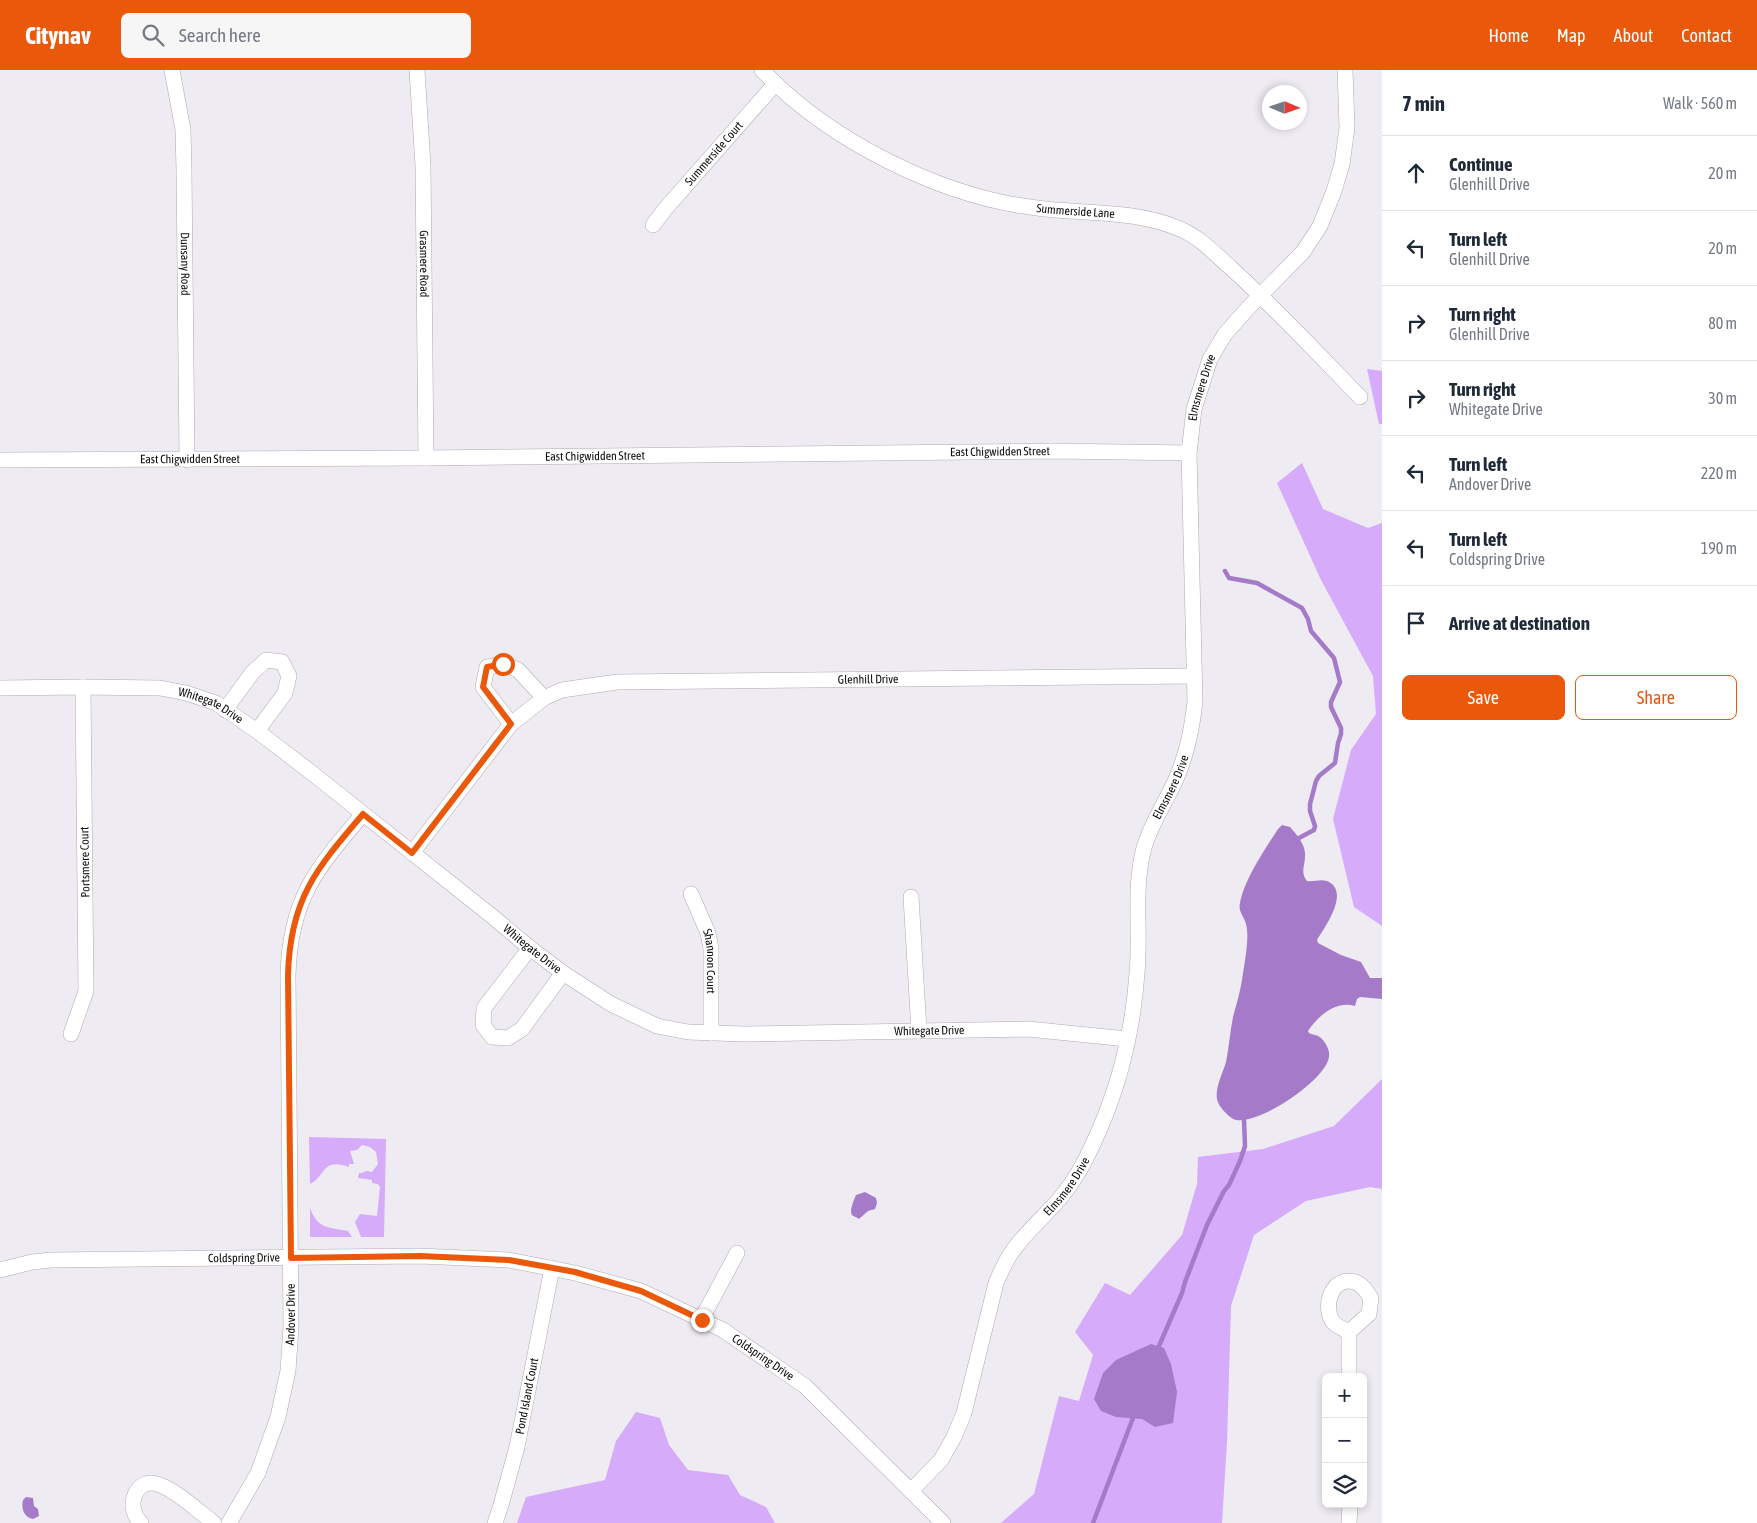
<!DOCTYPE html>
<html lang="en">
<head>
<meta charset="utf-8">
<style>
  body { margin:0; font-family:"Asap Condensed",sans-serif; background:#f6f6f7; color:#1f2937 }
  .controls { position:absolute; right:15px; bottom:15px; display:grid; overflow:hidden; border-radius:8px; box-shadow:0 2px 8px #0003 }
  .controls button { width:45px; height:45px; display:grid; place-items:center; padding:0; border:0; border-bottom:1px solid #e0e1e3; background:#fff; color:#1f2937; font:25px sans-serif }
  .compass { position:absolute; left:1262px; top:15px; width:45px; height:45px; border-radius:50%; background:#fff; box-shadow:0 2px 8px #0003; rotate:92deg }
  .stop { position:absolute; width:15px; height:15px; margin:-11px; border:4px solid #ea580c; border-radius:50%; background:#fff }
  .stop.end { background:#ea580c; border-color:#fff; box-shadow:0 1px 5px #0008 }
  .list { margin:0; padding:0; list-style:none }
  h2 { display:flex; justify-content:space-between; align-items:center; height:65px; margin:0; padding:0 20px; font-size:21px }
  h2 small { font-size:16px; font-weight:400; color:#747a83 }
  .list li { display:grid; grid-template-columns:32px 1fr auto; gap:15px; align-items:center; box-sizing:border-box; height:75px; padding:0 20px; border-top:1px solid #e0e1e3 }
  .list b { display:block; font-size:19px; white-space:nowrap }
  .list p { margin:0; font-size:16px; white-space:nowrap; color:#747a83 }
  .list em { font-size:16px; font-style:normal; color:#747a83 }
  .actions { display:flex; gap:10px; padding:15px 20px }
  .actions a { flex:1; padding:11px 0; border:1px solid #ea580c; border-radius:8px; text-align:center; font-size:18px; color:#ea580c }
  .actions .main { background:#ea580c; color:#fff }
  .icon { flex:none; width:28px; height:28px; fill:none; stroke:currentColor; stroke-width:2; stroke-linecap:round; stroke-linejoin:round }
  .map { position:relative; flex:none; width:1382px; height:1453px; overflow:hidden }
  header { display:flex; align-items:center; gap:30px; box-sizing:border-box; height:70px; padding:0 25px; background:#ea580c; color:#fff }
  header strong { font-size:24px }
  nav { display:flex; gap:28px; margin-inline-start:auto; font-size:18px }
  .search { width:350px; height:45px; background:#f6f6f7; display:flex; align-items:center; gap:12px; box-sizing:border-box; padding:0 18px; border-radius:8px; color:#747a83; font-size:19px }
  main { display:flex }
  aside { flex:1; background:#fff }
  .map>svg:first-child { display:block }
  .green { fill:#d5abfa }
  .water { fill:#a47ac9 }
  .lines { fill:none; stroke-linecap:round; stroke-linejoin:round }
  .stream { stroke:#a47ac9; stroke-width:4.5 }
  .minor-casing { stroke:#aeabb1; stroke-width:16 }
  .minor { stroke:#fff; stroke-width:15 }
  .route { stroke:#ea580c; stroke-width:6 }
  .labels { text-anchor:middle; stroke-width:5; stroke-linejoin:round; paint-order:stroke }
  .street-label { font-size:12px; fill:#0e0d0f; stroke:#fff }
</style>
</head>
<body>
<header>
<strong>Citynav</strong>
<div class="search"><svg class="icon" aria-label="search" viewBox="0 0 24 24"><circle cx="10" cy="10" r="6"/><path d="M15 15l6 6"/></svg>Search here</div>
<nav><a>Home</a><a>Map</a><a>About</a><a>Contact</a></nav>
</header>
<main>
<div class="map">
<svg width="1382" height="1453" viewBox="0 0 1382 1453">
  <rect width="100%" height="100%" fill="#eeebf2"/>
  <!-- green -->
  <path class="green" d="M 1367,299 L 1382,301 L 1382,354 L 1379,354 Z
    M 1302,393 L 1323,439 L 1368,458 L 1382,453 L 1382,856 L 1354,837 L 1333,749 L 1351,680 L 1376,644 L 1373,606 L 1321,510 L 1277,413 Z
    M 1382,1009 L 1382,1119 L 1370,1117 L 1306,1131 L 1254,1165 L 1231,1236 L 1227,1372 L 1222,1453 L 1001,1453 L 1034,1424 L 1059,1326 L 1079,1331 L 1093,1285 L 1075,1262 L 1105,1213 L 1130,1225 L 1182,1165 L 1197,1114 L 1198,1087 L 1263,1079 L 1334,1056 Z
    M 309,1067 L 386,1069 L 384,1167 L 361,1167 L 355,1152 L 360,1144 L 377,1146 L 380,1117 L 378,1114 L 372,1113 L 372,1110 L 358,1108 L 359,1103 L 362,1103 L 366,1101 L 372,1102 L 378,1094 L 376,1082 L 370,1077 L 362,1075 L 357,1080 L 350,1081 L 354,1094 L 349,1094 L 349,1097 C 322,1087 326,1106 310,1114 Z
    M 310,1138 C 318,1159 327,1157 348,1161 L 352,1167 L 310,1167 Z
    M 636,1342 L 660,1348 L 669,1375 L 688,1400 L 728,1405 L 740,1425 L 766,1437 L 775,1453 L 517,1453 L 526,1427 L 605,1410 L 616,1371 Z"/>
  <!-- water -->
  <path class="water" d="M 1282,755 L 1290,757 C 1297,765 1306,775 1305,786 C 1305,796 1300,802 1307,811 C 1314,812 1320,809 1327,811 C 1351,821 1325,857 1317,870 L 1318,873 L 1341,885 L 1361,892 L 1370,908 L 1382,908 L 1382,929 L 1360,927 L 1357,929 L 1355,936 C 1336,930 1318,946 1308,961 L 1309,963 C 1313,965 1319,965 1322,969 C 1326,973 1330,981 1329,986 C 1329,1008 1255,1059 1233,1049 C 1227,1045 1218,1036 1217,1029 C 1215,1017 1223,1003 1226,992 C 1229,977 1230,962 1233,947 C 1236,935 1240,923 1242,910 C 1244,895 1250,868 1246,854 C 1244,846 1238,842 1240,833 C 1244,810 1265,779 1278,759 Z
    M 865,1122 L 876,1128 L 877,1133 L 875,1139 L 868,1141 L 859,1149 C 858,1148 853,1146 852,1145 C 849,1141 854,1130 856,1125 Z
    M 1151,1274 L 1164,1278 L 1171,1294 L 1177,1322 L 1173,1353 L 1155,1357 L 1142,1349 L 1116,1347 L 1101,1341 L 1094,1329 L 1103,1303 L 1116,1290 Z
    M 26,1427 L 33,1428 L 34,1436 L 38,1439 L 39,1446 L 33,1449 C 24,1447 21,1439 23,1430 Z"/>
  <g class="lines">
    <!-- stream -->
    <path class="stream" d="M 1225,501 L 1229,508 L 1257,513 L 1302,538 L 1308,549 L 1311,561 L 1334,588 L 1340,612 L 1331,632 L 1331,637 L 1341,658 L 1341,664 L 1338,673 L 1335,693 L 1319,706 L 1316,711 L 1310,734 L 1310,741 L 1315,756 L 1314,760 L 1299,768
      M 1159,1276 L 1182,1223 L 1185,1212 L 1207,1155 L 1224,1121 L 1229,1115 L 1240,1091 L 1245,1076 L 1244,1050
      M 1093,1453 L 1133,1348"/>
    <defs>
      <g id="minor">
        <path id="s1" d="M 172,0 L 183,60 L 184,100 L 187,390"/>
        <path id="s2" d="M 417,0 L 423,96 L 426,388"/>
        <path id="s3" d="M 762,0 C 828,70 941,127 1037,138 C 1081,144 1133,140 1175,157 C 1198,165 1214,183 1232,199 C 1277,240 1318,284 1360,327"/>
        <path id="s4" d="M 653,155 L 666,138 L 775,14"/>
        <path id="s5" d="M 0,390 L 426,388 L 1055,381 L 1189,383"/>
        <path id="s6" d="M 0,618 L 83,617 L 160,618 L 186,623 L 216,633 L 257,661 L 312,703 L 493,847 L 530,878 L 563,903 L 611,934 L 657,956 L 688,962 L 743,964 L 1028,959 L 1127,969"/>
        <path d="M 225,640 L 252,603 L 266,590 L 282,592 L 289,606 L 285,623 L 257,661"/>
        <path d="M 511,654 L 483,617 L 487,597 L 503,594 L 518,600 L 544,628"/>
        <path id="s7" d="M 412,783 L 511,654 L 544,628 L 562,620 L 617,612 L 1194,606"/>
        <path id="s8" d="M 691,824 L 708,863 L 711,879 L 711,963"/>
        <path d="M 911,827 L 919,961"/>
        <path d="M 530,878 L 484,938 L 483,955 L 492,967 L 508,968 L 522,959 L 563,903"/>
        <path d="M 71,964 L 86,921 L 83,617"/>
        <path id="s9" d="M 0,1200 L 32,1192 L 51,1190 L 420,1186 L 509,1190 L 575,1203 L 641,1221 L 723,1260 L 805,1316 L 943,1453"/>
        <path d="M 701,1250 L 737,1183"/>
        <path d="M 1349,1262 C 1344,1259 1336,1256 1333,1252 C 1322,1236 1332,1205 1355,1212 C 1362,1214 1367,1222 1371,1228 L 1369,1244 L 1349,1262 L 1349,1307"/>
        <path id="s10" d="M 911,1421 L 941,1390 L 954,1367 L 964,1343 L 996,1213 C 1001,1202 1006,1189 1014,1179 C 1028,1160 1047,1144 1062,1126 C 1074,1111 1085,1092 1093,1074 C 1118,1021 1133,961 1137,903 C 1141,861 1133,818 1144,778 C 1151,753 1166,732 1176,709 C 1187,685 1192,659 1195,632 L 1189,383 L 1194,339 L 1210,289 L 1225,264 L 1248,238 L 1303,182 L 1320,156 L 1334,121 L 1342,94 L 1347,58 L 1345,0"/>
        <path d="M 141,1453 C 124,1437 136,1405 160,1415 C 177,1421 199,1442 214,1453"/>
        <path id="s11" d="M 229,1453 L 258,1403 L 278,1347 L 288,1301 L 291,1257 L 288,905 C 290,829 316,799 363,744"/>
        <path id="s12" d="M 495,1453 L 501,1435 L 517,1377 L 552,1198"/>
        <path d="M 1349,1453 L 1350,1434"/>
      </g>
    </defs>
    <!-- minor casing -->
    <use href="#minor" class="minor-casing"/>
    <!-- minor -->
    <use href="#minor" class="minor"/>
  </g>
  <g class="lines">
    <!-- route -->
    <path class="route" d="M 503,594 L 487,597 L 483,617 L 511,654 L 412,783 L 363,744 C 316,799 290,829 288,905 L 291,1188 L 420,1186 L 509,1190 L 575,1202 L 641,1221 L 702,1250"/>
  </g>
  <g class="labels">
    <!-- street labels -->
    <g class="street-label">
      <text dy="4" stroke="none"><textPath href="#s4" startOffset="94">Summerside Court</textPath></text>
      <text dy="4" stroke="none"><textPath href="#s3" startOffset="352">Summerside Lane</textPath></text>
      <text dy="4" stroke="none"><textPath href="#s2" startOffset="194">Grasmere Road</textPath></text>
      <text dy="4" stroke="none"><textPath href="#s1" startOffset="195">Dunsany Road</textPath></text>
      <text dy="4" stroke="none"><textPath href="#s10" startOffset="1175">Elmsmere Drive</textPath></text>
      <text dy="4" stroke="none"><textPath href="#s5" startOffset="1000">East Chigwidden Street</textPath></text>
      <text dy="4" stroke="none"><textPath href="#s5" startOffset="595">East Chigwidden Street</textPath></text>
      <text dy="4" stroke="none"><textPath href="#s5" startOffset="190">East Chigwidden Street</textPath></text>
      <text dy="4" stroke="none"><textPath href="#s7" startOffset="531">Glenhill Drive</textPath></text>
      <text dy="4" stroke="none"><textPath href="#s6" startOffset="214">Whitegate Drive</textPath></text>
      <text dy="4" stroke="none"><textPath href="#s10" startOffset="770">Elmsmere Drive</textPath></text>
      <text transform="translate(85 792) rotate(-91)" y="4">Portsmere Court</text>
      <text dy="4" stroke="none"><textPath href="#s6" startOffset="619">Whitegate Drive</textPath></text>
      <text dy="4" stroke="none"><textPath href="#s8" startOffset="71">Shannon Court</textPath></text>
      <text dy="4" stroke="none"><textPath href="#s6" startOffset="1039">Whitegate Drive</textPath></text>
      <text dy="4" stroke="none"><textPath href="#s10" startOffset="350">Elmsmere Drive</textPath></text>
      <text dy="4" stroke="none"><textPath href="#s9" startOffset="245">Coldspring Drive</textPath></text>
      <text dy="4" stroke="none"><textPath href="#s11" startOffset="221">Andover Drive</textPath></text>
      <text dy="4" stroke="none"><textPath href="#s9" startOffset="785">Coldspring Drive</textPath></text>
      <text dy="4" stroke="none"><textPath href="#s12" startOffset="131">Pond Island Court</textPath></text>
    </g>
  </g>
</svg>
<div class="controls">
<button>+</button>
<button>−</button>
<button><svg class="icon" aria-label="layers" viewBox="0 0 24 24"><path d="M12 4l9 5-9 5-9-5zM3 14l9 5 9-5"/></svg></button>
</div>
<svg class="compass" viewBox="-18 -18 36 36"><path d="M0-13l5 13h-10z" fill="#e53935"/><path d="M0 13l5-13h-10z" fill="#747a83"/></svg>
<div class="stop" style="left:503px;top:594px"></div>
<div class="stop end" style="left:702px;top:1250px"></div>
</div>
<aside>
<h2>7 min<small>Walk · 560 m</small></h2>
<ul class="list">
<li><svg class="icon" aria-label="ahead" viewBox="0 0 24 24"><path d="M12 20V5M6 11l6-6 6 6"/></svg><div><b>Continue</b><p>Glenhill Drive</p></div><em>20 m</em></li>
<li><svg class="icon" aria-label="left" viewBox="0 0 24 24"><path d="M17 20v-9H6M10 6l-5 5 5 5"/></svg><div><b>Turn left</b><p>Glenhill Drive</p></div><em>20 m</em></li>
<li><svg class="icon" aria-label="right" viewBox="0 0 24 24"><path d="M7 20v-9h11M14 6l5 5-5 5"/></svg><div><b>Turn right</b><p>Glenhill Drive</p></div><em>80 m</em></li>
<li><svg class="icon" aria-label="right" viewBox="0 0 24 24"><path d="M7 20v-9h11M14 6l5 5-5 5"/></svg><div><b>Turn right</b><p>Whitegate Drive</p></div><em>30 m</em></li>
<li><svg class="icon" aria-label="left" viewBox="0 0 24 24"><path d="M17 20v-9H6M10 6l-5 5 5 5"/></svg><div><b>Turn left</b><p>Andover Drive</p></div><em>220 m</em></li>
<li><svg class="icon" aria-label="left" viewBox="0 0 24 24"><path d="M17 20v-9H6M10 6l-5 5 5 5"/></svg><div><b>Turn left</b><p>Coldspring Drive</p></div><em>190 m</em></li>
<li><svg class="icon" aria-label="arrive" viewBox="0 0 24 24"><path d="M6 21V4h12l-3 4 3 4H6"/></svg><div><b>Arrive at destination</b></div></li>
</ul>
<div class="actions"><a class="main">Save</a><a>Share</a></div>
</aside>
</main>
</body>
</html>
